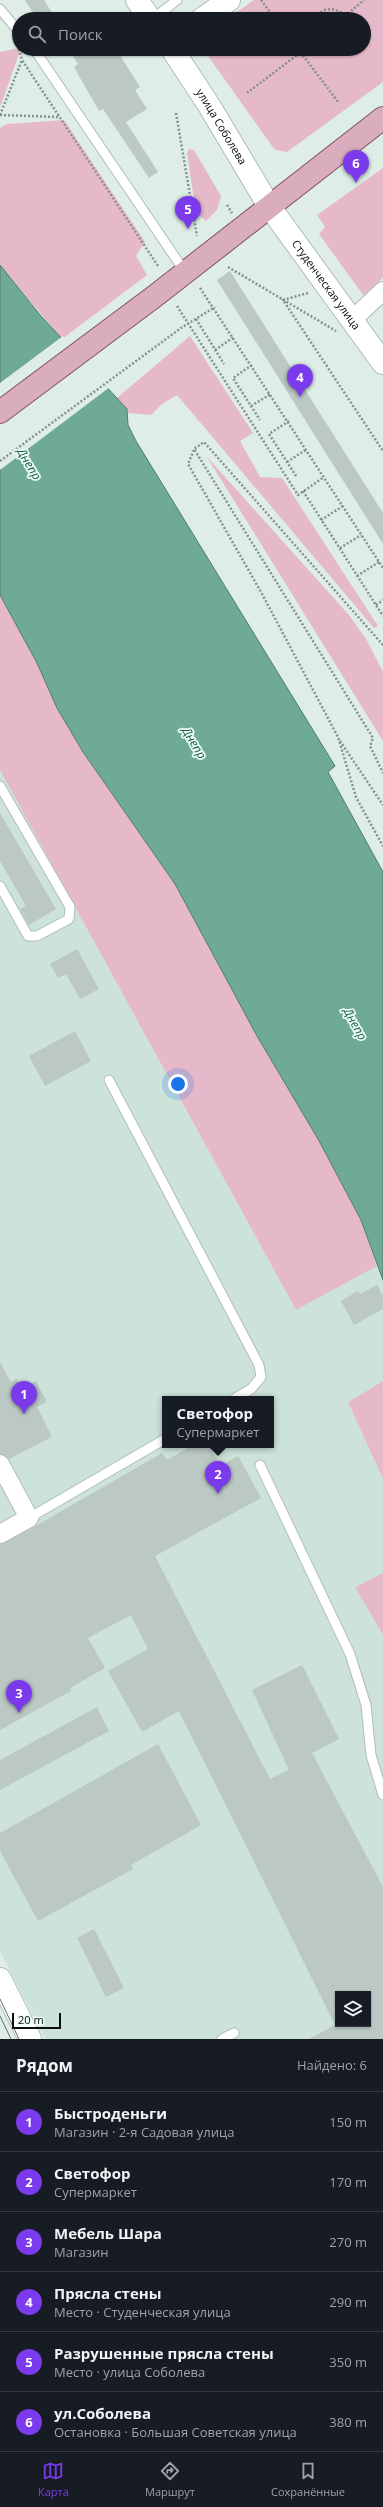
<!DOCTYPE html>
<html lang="ru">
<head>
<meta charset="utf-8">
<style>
  body { margin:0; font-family:"Open Sans",sans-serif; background:#20242c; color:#f1f3f6 }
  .controls { position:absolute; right:12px; bottom:12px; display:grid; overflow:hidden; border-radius:0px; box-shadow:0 1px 3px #0004 }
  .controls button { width:36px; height:36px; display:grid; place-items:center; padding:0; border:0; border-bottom:1px solid #363941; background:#171b24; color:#f1f3f6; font:20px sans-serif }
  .scale { position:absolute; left:12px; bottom:10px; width:49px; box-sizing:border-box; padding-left:4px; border:2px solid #0a0f0d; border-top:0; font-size:11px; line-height:14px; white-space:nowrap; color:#0a0f0d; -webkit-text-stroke:3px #ecfaf4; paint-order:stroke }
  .you { position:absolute; left:178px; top:1084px; width:14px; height:14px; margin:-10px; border:3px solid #fff; border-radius:50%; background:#1a73e8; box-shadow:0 0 0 6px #1a73e833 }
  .badge { display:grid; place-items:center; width:26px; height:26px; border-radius:50%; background:#7c3aed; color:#fff; font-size:13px; font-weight:700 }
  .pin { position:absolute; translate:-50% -33px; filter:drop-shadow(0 1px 2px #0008) }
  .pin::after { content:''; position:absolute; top:21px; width:14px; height:12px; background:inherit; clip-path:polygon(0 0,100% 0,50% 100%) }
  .popup { position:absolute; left:162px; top:1396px; width:112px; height:52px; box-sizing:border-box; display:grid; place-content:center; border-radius:0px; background:#171b24; filter:drop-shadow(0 1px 3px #0005); font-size:13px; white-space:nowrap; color:#9ea1a6 }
  .popup b { font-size:15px; color:#f1f3f6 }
  .popup::after { content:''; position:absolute; left:50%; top:100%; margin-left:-8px; border:8px solid transparent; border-top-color:#171b24 }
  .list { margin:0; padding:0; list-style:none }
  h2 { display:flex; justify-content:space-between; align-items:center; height:52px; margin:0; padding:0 16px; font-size:17px }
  h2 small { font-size:13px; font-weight:400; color:#9ea1a6 }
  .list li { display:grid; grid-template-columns:26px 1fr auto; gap:12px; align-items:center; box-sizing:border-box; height:60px; padding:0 16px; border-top:1px solid #363941 }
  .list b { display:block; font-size:15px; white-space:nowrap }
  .list p { margin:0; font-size:13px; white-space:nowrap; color:#9ea1a6 }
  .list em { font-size:13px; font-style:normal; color:#9ea1a6 }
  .icon { flex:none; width:22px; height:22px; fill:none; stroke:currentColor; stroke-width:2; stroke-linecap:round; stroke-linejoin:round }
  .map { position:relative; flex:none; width:383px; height:2039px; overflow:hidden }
  .search { position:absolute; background:#171b24; box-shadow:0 1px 3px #0004; left:12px; right:12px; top:12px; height:44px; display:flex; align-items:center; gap:10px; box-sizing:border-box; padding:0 14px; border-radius:22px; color:#9ea1a6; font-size:15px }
  .sheet { height:412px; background:#171b24 }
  nav { display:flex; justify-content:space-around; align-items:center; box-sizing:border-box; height:56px; border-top:1px solid #363941; background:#171b24; font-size:11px; color:#9ea1a6 }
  nav a { display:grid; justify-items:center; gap:2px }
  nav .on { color:#7c3aed }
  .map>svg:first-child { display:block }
  .built { fill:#cde3da; fill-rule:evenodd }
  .green { fill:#e5b9c9 }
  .water { fill:#6eaa94; stroke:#507c6c }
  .pier { fill:#dfede7 }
  .building { fill:#bbc8c3; fill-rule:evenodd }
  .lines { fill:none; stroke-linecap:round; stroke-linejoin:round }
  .service-casing { stroke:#b0bdb7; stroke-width:11 }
  .minor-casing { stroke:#b0bdb7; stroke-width:20 }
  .tertiary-casing { stroke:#b0bdb7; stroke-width:24 }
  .secondary-casing { stroke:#b0bdb7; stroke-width:24 }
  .primary-casing { stroke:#805264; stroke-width:24 }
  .path { stroke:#86918c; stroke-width:2.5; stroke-dasharray:2 2; stroke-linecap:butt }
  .service { stroke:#fff; stroke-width:9 }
  .minor { stroke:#fff; stroke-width:18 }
  .tertiary { stroke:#fff; stroke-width:22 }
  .secondary { stroke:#fff; stroke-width:22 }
  .primary { stroke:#d9adbe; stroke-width:22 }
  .tram { stroke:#626b67; stroke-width:1 }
  .labels { text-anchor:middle; stroke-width:3.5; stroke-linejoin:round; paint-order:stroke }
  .street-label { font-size:11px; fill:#0a0f0d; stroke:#ecfaf4 }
  .water-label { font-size:12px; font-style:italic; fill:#17624c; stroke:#ecfaf4 }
</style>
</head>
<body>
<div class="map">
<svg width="383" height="2039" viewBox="0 0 383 2039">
  <rect width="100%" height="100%" fill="#dfede7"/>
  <!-- built -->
  <path class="built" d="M 0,770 L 296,1310 L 377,1266 L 383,1280 L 383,1381 L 348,1402 L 383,1479 L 383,1573 L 355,1587 L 383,1635 L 383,2039 L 45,2039 L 0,1951 ZM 165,1399 L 271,1399 L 271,1445 L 165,1445 ZM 338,1994 L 368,1994 L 368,2024 L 338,2024 Z"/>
  <!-- green -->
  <path class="green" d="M 254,0 L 383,0 L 383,82 L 287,152 L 276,150 L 272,146 L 203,49 L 364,49 L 364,19 L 227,19 Z
    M 19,48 L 21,49 L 0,107 L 0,52 Z
    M 64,120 L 145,242 L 136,256 L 147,275 L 62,339 L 0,265 L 0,128 L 7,124 Z
    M 189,149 L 194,150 L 221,196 L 217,210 L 206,221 L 196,213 L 187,153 Z
    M 383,168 L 383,277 L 366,299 L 319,234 L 325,227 L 317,215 Z
    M 190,336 L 253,433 L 240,441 L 260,477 L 282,478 L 378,626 L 374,628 L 177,395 L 162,404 L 151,415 L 128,413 L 127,409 L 117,398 Z
    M 207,457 L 349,615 L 366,639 L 383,672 L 383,741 Z
    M 0,595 L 37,663 L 57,708 L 83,752 L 175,884 L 257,1036 L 318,1139 L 361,1220 L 377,1266 L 296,1310 L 0,770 Z
    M 383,1381 L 383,1479 L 348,1402 Z
    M 383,1573 L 383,1635 L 355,1587 Z"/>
  <!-- water -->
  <path class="water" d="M 0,265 L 41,316 L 127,409 L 128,425 L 136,441 L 335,766 L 328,772 L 383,872 L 383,1280 L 361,1220 L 318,1139 L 257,1036 L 175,884 L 83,752 L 57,708 L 37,663 L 0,595 Z"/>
  <!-- pier -->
  <path class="pier" d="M 63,336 L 110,387 L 0,470 L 0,383 Z"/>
  <!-- building -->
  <path class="building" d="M 25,0 L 44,0 L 56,19 L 37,19 Z
    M 68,49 L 116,49 L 140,87 L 135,90 L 147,109 L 126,122 L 158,172 L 149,178 L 103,109 L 99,111 L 74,67 L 78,64 Z
    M 230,271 L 383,513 L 383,544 L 217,280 Z
    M 0,813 L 56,909 L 29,925 L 20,909 L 26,906 L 0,861 Z
    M 77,949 L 99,989 L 80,999 L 66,974 L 58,978 L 50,964 Z
    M 75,1031 L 91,1061 L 45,1086 L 29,1056 Z
    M 377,1285 L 383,1296 L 383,1309 L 354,1325 L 341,1301 L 358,1291 L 360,1294 Z
    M 0,1362 L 11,1382 L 17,1379 L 22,1389 L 36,1381 L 47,1402 L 37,1407 L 52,1437 L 9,1459 L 0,1454 Z
    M 193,1445 L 209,1445 L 220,1466 L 238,1456 L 261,1498 L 155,1556 L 270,1779 L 289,1770 L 252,1690 L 302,1665 L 339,1739 L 312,1753 L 383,1887 L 383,2039 L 309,2039 L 335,2025 L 179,1711 L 142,1732 L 108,1671 L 148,1649 L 131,1615 L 88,1638 L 105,1668 L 70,1688 L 71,1691 L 0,1730 L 0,1544 L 34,1527 L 162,1453 L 167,1460 ZM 338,1994 L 368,1994 L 368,2024 L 338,2024 Z
    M 97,1707 L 109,1731 L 0,1790 L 0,1760 Z
    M 158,1744 L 201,1825 L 131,1865 L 133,1869 L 38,1921 L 0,1851 L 0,1833 Z
    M 94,1929 L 124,1988 L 106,1997 L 77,1938 Z"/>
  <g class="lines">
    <defs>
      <path id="service" d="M 0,9 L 19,32
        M 153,19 L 177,0
        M 34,49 L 185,272
        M 0,786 L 70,907 L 69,919 L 37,936 L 28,936 L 0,886
        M 109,1080 L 259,1365 L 261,1377 L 251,1389 L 234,1399
        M 260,1465 L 350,1654 L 366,1705 L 371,1755 L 383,1795
        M 29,1518 L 165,1439
        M 222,2039 L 234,2033"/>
      <path id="minor" d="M 352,320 L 383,291
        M 0,1464 L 29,1518 L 0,1534"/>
      <path id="tertiary" d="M 0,1979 L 30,2039"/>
      <g id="secondary">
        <path d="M 137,0 L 150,19"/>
        <path d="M 202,19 L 229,0"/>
        <path id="s1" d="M 172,49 L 210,107 L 269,206 L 383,363"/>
      </g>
      <path id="primary" d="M 0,412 L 155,296 L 383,118"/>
    </defs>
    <!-- service casing -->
    <use href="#service" class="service-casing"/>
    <!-- minor casing -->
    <use href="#minor" class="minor-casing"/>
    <!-- tertiary casing -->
    <use href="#tertiary" class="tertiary-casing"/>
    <!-- secondary casing -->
    <use href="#secondary" class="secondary-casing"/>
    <!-- primary casing -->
    <use href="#primary" class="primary-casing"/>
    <!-- path -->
    <path class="path" d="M 261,0 L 275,19
      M 345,16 L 364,0
      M 316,19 C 323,4 340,8 348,19
      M 19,49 L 22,60
      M 298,49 L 339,103
      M 247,93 L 305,49
      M 176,113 L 197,236
      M 0,115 L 22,60 L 158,266
      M 0,115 L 59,117
      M 227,205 L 232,213
      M 228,267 L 336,331
      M 200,288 L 383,568
      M 308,293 L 283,300 L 383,451
      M 177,306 L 298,495 L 324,477
      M 196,319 L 224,364
      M 215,350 L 234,337
      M 252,365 L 233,378 L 260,420
      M 251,406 L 271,394
      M 289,421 L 269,434 L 296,476
      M 194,450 L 188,464 L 261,592 L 338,737 L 356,797 L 383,846
      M 0,461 L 181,328 L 215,307
      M 287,462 L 307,449
      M 303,491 L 383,616
      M 321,520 L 343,506
      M 340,548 L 361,535
      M 357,576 L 379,562
      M 376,605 L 383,600
      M 383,645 L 204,442 L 194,449 L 373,738 L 370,746 L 383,773
      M 340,741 L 383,805"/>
    <!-- service -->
    <use href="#service" class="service"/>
    <!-- minor -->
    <use href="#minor" class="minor"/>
    <!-- tertiary -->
    <use href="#tertiary" class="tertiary"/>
    <!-- secondary -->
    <use href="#secondary" class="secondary"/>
    <!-- primary -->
    <use href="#primary" class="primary"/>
    <!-- tram -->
    <path class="tram" d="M 0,1999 L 19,2039
      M 0,2016 L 11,2039"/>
  </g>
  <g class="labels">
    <!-- street labels -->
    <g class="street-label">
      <text dy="4" stroke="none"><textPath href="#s1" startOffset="92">улица Соболева</textPath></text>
      <text dy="4" stroke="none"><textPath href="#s1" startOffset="282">Студенческая улица</textPath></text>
    </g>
    <!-- water labels -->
    <g class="water-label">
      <text transform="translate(29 464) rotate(59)" y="4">Днепр</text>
      <text transform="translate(194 743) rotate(59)" y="4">Днепр</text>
      <text transform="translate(355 1024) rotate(61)" y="4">Днепр</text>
    </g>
  </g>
</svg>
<div class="controls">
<button><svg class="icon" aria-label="layers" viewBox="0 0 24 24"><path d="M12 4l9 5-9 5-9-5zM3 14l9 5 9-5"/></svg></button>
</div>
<div class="scale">20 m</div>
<div class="you"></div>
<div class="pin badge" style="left:24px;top:1414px">1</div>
<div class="pin badge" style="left:218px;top:1494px">2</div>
<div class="popup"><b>Светофор</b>Супермаркет</div>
<div class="pin badge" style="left:19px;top:1713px">3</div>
<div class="pin badge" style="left:300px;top:397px">4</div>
<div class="pin badge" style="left:188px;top:229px">5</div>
<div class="pin badge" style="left:356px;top:183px">6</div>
<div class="search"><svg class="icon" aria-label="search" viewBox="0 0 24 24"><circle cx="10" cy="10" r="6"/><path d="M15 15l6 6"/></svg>Поиск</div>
</div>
<section class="sheet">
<h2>Рядом<small>Найдено: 6</small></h2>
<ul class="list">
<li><span class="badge">1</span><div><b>Быстроденьги</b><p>Магазин · 2-я Садовая улица</p></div><em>150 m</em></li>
<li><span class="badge">2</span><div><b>Светофор</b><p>Супермаркет</p></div><em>170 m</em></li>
<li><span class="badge">3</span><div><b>Мебель Шара</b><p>Магазин</p></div><em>270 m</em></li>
<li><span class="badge">4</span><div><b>Прясла стены</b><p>Место · Студенческая улица</p></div><em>290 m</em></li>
<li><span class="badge">5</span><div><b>Разрушенные прясла стены</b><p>Место · улица Соболева</p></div><em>350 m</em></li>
<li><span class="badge">6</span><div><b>ул.Соболева</b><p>Остановка · Большая Советская улица</p></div><em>380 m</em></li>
</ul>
</section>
<nav>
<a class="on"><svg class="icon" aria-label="map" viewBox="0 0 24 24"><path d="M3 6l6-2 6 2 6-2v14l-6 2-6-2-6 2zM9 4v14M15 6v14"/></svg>Карта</a>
<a><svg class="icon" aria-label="directions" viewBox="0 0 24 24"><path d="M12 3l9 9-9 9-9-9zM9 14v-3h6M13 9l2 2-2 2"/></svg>Маршрут</a>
<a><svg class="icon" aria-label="saved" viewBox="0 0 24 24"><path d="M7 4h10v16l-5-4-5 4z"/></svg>Сохранённые</a>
</nav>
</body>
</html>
